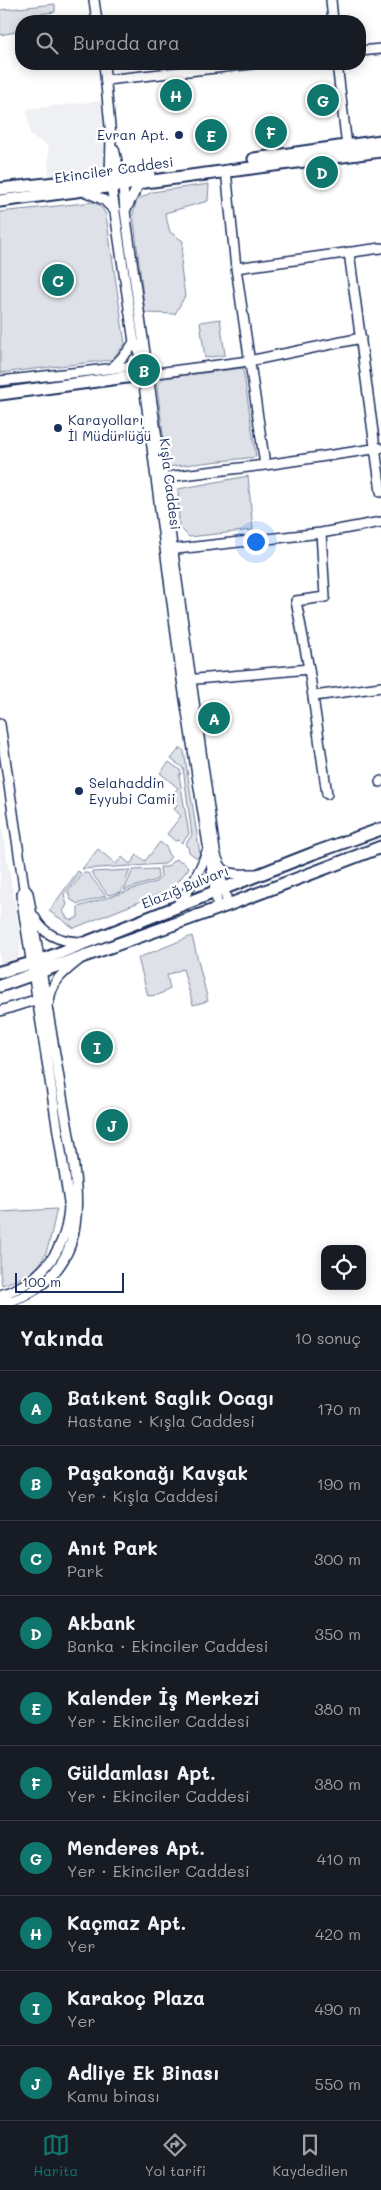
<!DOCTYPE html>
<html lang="tr">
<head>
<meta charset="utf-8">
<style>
  body { margin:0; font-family:Mali,sans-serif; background:#20242c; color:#f1f3f6 }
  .controls { position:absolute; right:15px; bottom:15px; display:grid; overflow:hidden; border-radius:10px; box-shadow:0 2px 12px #0003 }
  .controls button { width:45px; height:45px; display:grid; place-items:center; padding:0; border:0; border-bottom:1px solid #363941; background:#171b24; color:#f1f3f6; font:25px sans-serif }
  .scale { position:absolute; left:15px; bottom:12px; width:109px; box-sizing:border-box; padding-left:5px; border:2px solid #1b2f5e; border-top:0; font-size:14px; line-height:18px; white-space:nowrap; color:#1b2f5e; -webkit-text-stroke:4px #fff; paint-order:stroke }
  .you { position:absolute; left:255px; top:541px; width:18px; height:18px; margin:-12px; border:4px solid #fff; border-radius:50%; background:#1a73e8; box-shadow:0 0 0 8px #1a73e833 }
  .badge { display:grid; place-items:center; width:32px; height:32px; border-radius:50%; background:#0f766e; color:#fff; font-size:16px; font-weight:700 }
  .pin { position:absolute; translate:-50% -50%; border:2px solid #fff; box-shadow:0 1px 5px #0006 }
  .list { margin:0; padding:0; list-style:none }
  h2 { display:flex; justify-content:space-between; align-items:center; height:65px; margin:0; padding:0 20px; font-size:21px }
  h2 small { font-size:16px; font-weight:400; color:#9ea1a6 }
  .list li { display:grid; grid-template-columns:32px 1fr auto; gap:15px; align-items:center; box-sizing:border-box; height:75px; padding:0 20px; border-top:1px solid #363941 }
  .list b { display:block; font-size:19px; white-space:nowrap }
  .list p { margin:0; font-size:16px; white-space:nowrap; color:#9ea1a6 }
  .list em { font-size:16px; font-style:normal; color:#9ea1a6 }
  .icon { flex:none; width:28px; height:28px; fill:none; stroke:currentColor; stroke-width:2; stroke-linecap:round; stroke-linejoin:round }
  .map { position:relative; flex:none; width:381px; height:1305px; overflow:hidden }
  .search { position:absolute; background:#171b24; box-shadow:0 2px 12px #0003; left:15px; right:15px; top:15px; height:55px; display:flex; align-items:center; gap:12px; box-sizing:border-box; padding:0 18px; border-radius:20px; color:#9ea1a6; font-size:19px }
  .sheet { height:815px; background:#171b24 }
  nav { display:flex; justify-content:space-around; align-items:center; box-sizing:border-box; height:70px; border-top:1px solid #363941; background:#171b24; font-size:14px; color:#9ea1a6 }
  nav a { display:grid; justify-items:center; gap:2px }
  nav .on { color:#0f766e }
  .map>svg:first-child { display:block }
  .built { fill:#eff0f4 }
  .green { fill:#dee1e7; stroke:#7c88a2 }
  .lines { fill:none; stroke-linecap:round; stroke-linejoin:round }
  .minor-casing { stroke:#1b2f5e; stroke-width:12 }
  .major-casing { stroke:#1b2f5e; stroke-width:15 }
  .minor { stroke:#fff; stroke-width:9 }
  .major { stroke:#fff; stroke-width:11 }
  .poi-dot { fill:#1b2f5e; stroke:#fff; stroke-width:2 }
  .labels { text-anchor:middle; stroke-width:5; stroke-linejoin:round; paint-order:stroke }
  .poi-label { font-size:14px; fill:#1b2f5e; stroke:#fff; text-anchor:start }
  .street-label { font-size:14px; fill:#1b2f5e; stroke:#fff }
</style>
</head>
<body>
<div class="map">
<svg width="381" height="1305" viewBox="0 0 381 1305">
  <rect width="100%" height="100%" fill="#fff"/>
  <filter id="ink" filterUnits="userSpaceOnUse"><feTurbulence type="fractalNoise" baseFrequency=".02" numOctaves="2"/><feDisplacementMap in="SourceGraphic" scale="10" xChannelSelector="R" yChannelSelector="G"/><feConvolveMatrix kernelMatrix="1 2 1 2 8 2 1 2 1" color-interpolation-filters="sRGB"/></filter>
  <g filter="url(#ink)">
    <!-- built -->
    <path class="built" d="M 100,101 L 111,137 L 108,168 L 49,178 L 48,146 L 30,135 L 27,109 Z
      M 0,815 L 21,942 L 19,956 L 11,964 L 0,968 Z"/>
    <!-- green -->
    <path class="green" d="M 55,4 L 55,12 L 40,14 L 38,21 L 21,21 L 21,31 L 0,35 L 0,10 Z
      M 209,184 L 208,201 L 165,213 L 170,232 L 183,241 L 181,269 L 185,296 L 175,314 L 145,313 L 133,213 L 137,200 L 152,192 Z
      M 94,202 L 102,208 L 106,215 L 125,344 L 111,360 L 0,373 L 0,212 Z
      M 220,319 L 225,355 L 205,358 L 200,322 Z
      M 243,368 L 256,457 L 167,467 L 156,379 Z
      M 248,476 L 253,530 L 189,537 L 179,526 L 178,489 Z
      M 180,748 L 184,751 L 200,854 L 197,858 L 189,852 L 188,847 L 185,845 L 192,835 L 183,768 L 171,759 Z
      M 169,762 L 180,770 L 181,774 L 179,775 L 189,834 L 182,843 L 179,840 L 175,841 L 167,834 L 181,816 L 174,809 L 179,802 L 171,796 L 178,788 L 160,773 Z
      M 160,842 L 167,848 L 168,854 L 171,857 L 165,864 L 82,869 L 98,849 L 116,864 L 122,857 L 130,864 L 137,855 L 145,861 Z
      M 175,859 L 183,862 L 189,868 L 172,889 L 74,928 L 49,911 L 78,871 L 81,873 L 64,894 L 67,905 L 63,911 L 67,918 L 72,920 L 78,917 L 78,907 L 156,882 L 161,877 L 160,867 L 167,867 Z
      M 157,869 L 158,877 L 156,880 L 124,890 L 133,870 Z
      M 130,870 L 121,892 L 108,895 L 91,872 Z
      M 84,873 L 88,873 L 106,896 L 78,904 L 71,900 L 68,892 Z
      M 192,936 L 208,1001 L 193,1005 L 183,969 L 167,975 L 170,989 L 158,995 L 148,996 L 138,958 Z
      M 57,1209 C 52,1226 50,1253 38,1266 C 29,1276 14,1281 2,1285 L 0,1272 L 0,1212 Z"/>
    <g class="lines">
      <defs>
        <path id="minor" d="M 94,0 L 97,21
          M 331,0 L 333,21
          M 360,51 L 381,49
          M 104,64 L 111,137 L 110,178 L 134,342 L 140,353 L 138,366 L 144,385 L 182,680 L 218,908
          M 337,64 L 347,146
          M 106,80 L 252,64
          M 114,149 L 123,186 L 125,211 L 215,851 C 221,878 232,874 256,874
          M 226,170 L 236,268 L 265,465
          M 84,191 L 104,200 L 115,211
          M 126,209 L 140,182
          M 349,252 L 381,492
          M 236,268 L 381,248
          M 112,368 L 129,350 L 134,342
          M 149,374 L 249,361 L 361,338
          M 0,381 L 143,365
          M 158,478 L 265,465 L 380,448
          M 168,550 L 321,533 L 381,522
          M 309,669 L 296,601 L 325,597 L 321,533
          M 185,680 L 309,669 L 327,794
          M 314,696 L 381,687
          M 0,724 L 24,888 L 22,894 L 23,908 L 69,1202 C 69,1247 43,1282 0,1295
          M 380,782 L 381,781
          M 218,866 L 228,905
          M 176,907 C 191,888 200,872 208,849
          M 34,916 C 43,936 62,942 83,942
          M 49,1002 C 51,981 64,972 79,960
          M 0,1011 L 38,999
          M 0,1304 C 33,1297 60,1275 71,1243 C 85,1201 69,1140 62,1096 C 52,1034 41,972 31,910 L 28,893 L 24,888"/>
        <path id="major" d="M 254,159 L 381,141
          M 0,189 L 149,173
          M 0,201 L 381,151
          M 0,394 L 149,374
          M 0,972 L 39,961 L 314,853 L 381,829
          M 0,986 L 228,905 L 381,847"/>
      </defs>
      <!-- minor casing -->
      <use href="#minor" class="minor-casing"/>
      <!-- major casing -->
      <use href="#major" class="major-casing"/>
      <!-- minor -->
      <use href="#minor" class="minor"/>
      <!-- major -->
      <use href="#major" class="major"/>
    </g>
  </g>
  <!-- markers -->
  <g class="poi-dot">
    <circle cx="179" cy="135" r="5"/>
    <circle cx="58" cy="428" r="5"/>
    <circle cx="79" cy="791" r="5"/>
  </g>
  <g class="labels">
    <!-- poi labels -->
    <g class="poi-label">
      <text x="169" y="140" text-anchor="end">Evran Apt.</text>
      <text x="68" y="425">Karayolları<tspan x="68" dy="16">İl Müdürlüğü</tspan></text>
      <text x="89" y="788">Selahaddin<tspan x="89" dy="16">Eyyubi Camii</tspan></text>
    </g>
    <!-- street labels -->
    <g class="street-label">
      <text transform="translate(114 170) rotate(-8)" y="5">Ekinciler Caddesi</text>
      <text transform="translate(170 484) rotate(83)" y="5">Kışla Caddesi</text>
      <text transform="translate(185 887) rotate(-22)" y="5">Elazığ Bulvarı</text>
    </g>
  </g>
</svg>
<div class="controls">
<button><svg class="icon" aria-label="locate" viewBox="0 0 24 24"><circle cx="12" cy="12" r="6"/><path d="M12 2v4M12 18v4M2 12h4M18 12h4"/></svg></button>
</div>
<div class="scale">100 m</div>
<div class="you"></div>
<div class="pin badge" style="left:214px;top:718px">A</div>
<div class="pin badge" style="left:144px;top:370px">B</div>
<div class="pin badge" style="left:58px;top:280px">C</div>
<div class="pin badge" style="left:322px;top:172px">D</div>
<div class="pin badge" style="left:211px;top:135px">E</div>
<div class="pin badge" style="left:271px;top:132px">F</div>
<div class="pin badge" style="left:323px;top:100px">G</div>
<div class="pin badge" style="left:176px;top:95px">H</div>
<div class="pin badge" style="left:97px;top:1047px">I</div>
<div class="pin badge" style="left:112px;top:1125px">J</div>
<div class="search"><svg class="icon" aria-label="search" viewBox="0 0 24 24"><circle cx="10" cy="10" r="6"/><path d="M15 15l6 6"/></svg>Burada ara</div>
</div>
<section class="sheet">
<h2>Yakında<small>10 sonuç</small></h2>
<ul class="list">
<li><span class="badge">A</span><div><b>Batıkent Saglık Ocagı</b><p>Hastane · Kışla Caddesi</p></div><em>170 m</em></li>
<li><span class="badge">B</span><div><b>Paşakonağı Kavşak</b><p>Yer · Kışla Caddesi</p></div><em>190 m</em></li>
<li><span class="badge">C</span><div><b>Anıt Park</b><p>Park</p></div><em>300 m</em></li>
<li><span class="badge">D</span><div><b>Akbank</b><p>Banka · Ekinciler Caddesi</p></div><em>350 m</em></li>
<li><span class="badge">E</span><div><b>Kalender İş Merkezi</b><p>Yer · Ekinciler Caddesi</p></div><em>380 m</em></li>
<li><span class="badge">F</span><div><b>Güldamlası Apt.</b><p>Yer · Ekinciler Caddesi</p></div><em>380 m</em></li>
<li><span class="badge">G</span><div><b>Menderes Apt.</b><p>Yer · Ekinciler Caddesi</p></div><em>410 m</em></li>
<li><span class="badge">H</span><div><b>Kaçmaz Apt.</b><p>Yer</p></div><em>420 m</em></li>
<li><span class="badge">I</span><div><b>Karakoç Plaza</b><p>Yer</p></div><em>490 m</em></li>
<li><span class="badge">J</span><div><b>Adliye Ek Binası</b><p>Kamu binası</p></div><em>550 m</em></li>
</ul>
</section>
<nav>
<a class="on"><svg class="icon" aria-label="map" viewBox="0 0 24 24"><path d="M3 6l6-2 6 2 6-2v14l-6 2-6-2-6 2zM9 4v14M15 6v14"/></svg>Harita</a>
<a><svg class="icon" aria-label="directions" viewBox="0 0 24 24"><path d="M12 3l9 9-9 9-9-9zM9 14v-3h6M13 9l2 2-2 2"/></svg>Yol tarifi</a>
<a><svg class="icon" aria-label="saved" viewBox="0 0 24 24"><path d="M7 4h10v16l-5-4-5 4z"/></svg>Kaydedilen</a>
</nav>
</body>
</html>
